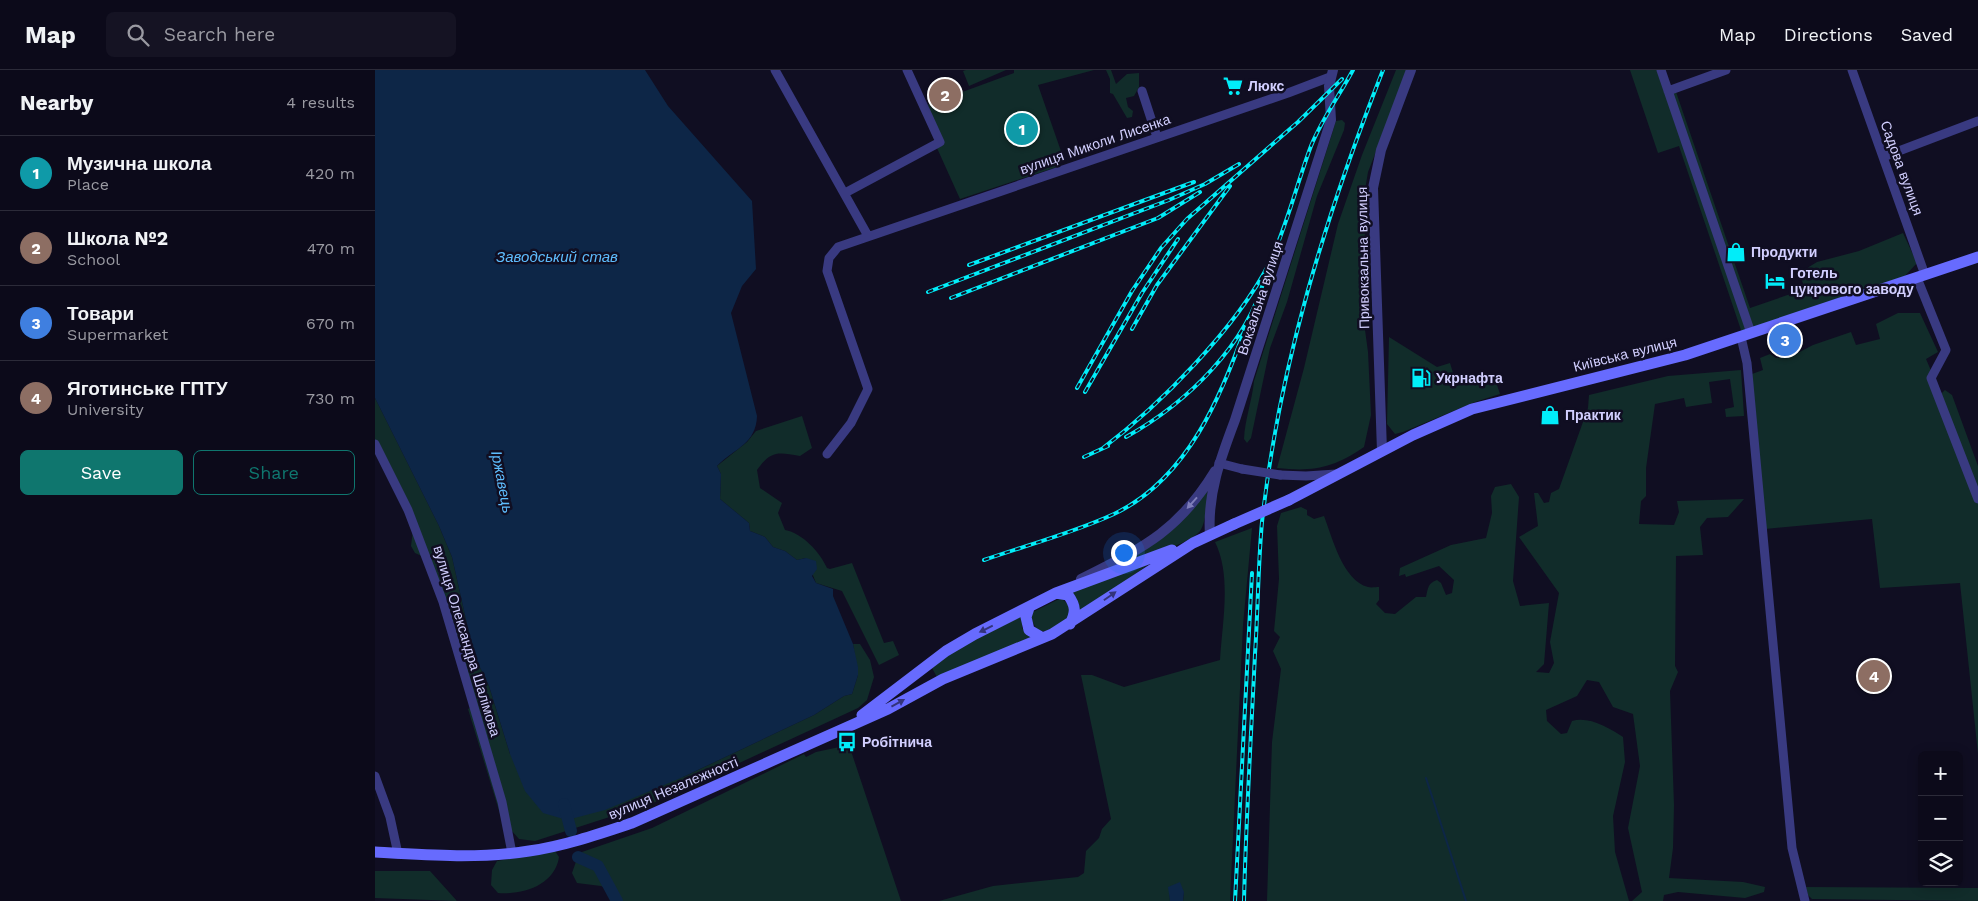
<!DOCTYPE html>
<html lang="en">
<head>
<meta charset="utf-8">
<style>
  body { margin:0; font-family:"Work Sans",sans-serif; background:#151323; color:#f1f3f6 }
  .controls { position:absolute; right:15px; bottom:15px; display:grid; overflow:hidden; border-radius:8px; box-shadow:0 2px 12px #0003 }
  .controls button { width:45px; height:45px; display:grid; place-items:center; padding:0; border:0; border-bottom:1px solid #2c2b39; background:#0c0a1a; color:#f1f3f6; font:25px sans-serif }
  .you { position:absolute; left:748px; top:482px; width:18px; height:18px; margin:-12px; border:4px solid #fff; border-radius:50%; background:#1a73e8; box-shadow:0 0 0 8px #1a73e833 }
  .badge { display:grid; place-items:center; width:32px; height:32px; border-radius:50%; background:#0f766e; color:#fff; font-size:16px; font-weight:700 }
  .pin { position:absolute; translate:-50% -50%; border:2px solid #fff; box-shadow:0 1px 5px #0006 }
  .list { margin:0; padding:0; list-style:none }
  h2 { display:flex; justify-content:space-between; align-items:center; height:65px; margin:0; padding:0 20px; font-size:21px }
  h2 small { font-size:16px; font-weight:400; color:#9a9aa2 }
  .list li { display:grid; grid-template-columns:32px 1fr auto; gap:15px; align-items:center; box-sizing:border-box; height:75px; padding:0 20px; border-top:1px solid #2c2b39 }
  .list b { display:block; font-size:19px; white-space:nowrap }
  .list p { margin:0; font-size:16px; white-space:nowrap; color:#9a9aa2 }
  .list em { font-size:16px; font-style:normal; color:#9a9aa2 }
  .actions { display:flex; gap:10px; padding:15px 20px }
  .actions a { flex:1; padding:11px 0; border:1px solid #0f766e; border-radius:8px; text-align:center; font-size:18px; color:#0f766e }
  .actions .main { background:#0f766e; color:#fff }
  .icon { flex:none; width:28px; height:28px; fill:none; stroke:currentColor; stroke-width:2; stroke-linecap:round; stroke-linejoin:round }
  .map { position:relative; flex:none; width:1603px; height:831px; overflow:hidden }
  header { display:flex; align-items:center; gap:30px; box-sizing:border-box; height:70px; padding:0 25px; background:#0c0a1a; border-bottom:1px solid #2c2b39 }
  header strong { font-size:24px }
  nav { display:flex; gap:28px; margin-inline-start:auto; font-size:18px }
  .search { width:350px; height:45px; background:#151323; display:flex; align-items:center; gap:12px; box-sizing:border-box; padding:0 18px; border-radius:8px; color:#9a9aa2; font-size:19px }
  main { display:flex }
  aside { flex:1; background:#0c0a1a }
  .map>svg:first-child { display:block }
  .green { fill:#112c2a }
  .water { fill:#0d2647 }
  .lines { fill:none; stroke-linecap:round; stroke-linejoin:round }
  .stream { stroke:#0d2647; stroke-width:2 }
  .river { stroke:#0d2647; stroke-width:12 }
  .minor { stroke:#393a81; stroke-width:9 }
  .tertiary { stroke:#393a81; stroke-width:10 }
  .secondary { stroke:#676bfe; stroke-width:11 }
  .rail-casing { stroke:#01edf9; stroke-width:4 }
  .rail { stroke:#100e22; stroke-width:2; stroke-dasharray:5.5; stroke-linecap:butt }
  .minor-bridge { stroke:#393a81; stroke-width:9 }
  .secondary-bridge { stroke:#676bfe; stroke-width:11 }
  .oneway { fill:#7e7dba }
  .oneway2 { fill:#33337a }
  .labels { text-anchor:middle; stroke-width:5; stroke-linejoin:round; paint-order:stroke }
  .poi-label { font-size:14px; font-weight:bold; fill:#d2cfff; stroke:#100e22; text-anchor:start }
  .street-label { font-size:14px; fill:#d2cfff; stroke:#100e22 }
  .water-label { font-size:15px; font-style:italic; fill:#5ebdfe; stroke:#100e22 }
</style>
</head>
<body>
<header>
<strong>Map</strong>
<div class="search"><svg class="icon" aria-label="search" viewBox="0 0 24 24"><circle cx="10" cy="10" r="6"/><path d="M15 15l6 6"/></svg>Search here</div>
<nav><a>Map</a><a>Directions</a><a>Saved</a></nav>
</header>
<main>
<aside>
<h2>Nearby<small>4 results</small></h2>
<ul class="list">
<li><span class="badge" style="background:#0f9aa8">1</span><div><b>Музична школа</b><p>Place</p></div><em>420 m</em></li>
<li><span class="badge" style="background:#8d6e63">2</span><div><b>Школа №2</b><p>School</p></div><em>470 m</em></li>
<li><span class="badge" style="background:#3f7fe0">3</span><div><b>Товари</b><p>Supermarket</p></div><em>670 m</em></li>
<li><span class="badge" style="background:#8d6e63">4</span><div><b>Яготинське ГПТУ</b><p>University</p></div><em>730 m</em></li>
</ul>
<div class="actions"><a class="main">Save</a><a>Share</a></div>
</aside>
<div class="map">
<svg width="1603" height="831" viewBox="0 0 1603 831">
  <rect width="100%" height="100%" fill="#100e22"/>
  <!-- green -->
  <path class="green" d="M 591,0 L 631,0 L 594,16 L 588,1 Z
    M 639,0 L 719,0 L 663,15 L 688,87 L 682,97 L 585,129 L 562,78 L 552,35 L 639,3 Z
    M 731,0 L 736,0 L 741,14 L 752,4 L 764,3 L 764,17 L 759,26 L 751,28 L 753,37 L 758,41 L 757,47 L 752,48 L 738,24 L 735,23 L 735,9 Z
    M 1021,0 L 1033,0 L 993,102 L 989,126 L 991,216 L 990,260 L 993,282 L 996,345 L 989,377 C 958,398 939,402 902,398 L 929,298 L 963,154 L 987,85 Z
    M 1255,0 L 1289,0 L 1294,17 L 1299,16 L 1375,238 L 1430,219 L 1424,203 L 1442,192 L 1484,181 L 1528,163 L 1542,193 L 1528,208 L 1367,263 L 1304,76 L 1283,83 Z
    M 967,50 L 970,53 L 969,60 L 942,126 L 912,232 L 895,278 L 876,368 L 872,373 L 869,369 C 870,349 877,331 879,311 L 961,51 Z
    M 1523,243 L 1545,243 L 1563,282 L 1551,289 L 1566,324 L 1570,320 L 1577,325 L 1603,396 L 1603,684 L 1585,513 L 1505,518 L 1497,449 L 1390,459 L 1377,304 L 1388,300 L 1385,288 L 1395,284 L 1401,288 L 1417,286 L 1438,275 L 1476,262 L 1481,275 L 1505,269 L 1501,254 Z
    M 1014,267 L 1062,297 L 1075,293 L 1082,316 L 1118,303 L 1125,324 L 1100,332 L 1028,362 L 1020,364 L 1012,354 Z
    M 1366,300 L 1369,346 L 1351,347 L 1350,339 L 1359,337 L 1355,309 L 1334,312 L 1337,333 L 1311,337 L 1309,328 L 1280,334 L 1271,398 L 1271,426 L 1266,431 L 1264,454 L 1299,455 L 1304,442 L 1302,431 L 1369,429 L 1353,447 L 1332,448 L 1325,457 L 1328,485 L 1301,486 L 1300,596 L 1303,602 L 1295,621 L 1299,735 L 1298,778 L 1294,808 L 1368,812 L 1390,817 L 1389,822 L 1370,828 L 1303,822 L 1289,825 L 1288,831 L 1257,831 L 1267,822 L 1253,758 L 1265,696 L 1258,644 L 1238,637 L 1224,612 L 1212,610 L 1202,626 L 1171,640 L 1172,651 L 1186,664 L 1192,663 L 1197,651 C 1214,646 1234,658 1248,667 L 1250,692 L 1238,746 L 1240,782 L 1254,831 L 892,831 L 897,672 L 906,599 L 898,581 L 905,567 L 899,561 L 904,509 L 902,456 L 906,443 L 926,437 L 932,440 L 932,445 L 939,449 L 949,446 C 957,467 968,511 993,517 C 996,518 1001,517 1004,517 L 1004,530 L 1001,534 L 1010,543 L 1020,544 L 1041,527 L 1051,527 C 1053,518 1053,513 1062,510 L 1066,513 L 1071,525 L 1077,523 L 1079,510 L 1064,496 L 1031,507 L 1030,504 L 1024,506 L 1025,498 L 1076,475 L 1111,468 L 1117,443 L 1116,426 L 1120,417 L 1136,414 L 1144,427 L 1138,511 L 1145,536 L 1174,533 L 1169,594 L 1161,602 L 1174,603 L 1179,593 L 1175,572 L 1184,523 L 1144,467 L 1163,456 L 1159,423 L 1163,423 L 1169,433 L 1174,432 L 1176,423 L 1184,419 L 1213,338 L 1214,325 L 1293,306 Z
    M 0,328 L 64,456 L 77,487 L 99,585 L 114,616 L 135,684 L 308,707 L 439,645 L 469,626 L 477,624 L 483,605 L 478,574 L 485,574 L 495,590 L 499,607 L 492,630 L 483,638 L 278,733 L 160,771 L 144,769 L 136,760 L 129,757 L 93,639 L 101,635 L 51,488 L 40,483 L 36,476 L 38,460 L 0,380 Z
    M 427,346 L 437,378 L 425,386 C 403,382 396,380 382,400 L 385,418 L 407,433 L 403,443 L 410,460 C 427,463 445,482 452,498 L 455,499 L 477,493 L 509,573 L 518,571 L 524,585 L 504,595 L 467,521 L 441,513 L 431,488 L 422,490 L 410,481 L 398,477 L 390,467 L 375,461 L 374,453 L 345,429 L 346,404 L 342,396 L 372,372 L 381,361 Z
    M 833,419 C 831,431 832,451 825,461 C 815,475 736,500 715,508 L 779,474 Z
    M 877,458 L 868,555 L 855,831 L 808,831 L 809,822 L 794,817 L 795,831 L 564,831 L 618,816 L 703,807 L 709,803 L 711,781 L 724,768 L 727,759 L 736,749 L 706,605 L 717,605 L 749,617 L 845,590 C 847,554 857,506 840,472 Z
    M 777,492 L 705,543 L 703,533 L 694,522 Z
    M 686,528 L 695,536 L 693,552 C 676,559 662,571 656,546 L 658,542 Z
    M 647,544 L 647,558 L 656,567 L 563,609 L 557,598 L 574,584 Z
    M 474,675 L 526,831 L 242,831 L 237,821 L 226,816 L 202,813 L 197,803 L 204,783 L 277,758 L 429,684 L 431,687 L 441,682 Z
    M 180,781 L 184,787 C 180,815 148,825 123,823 L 116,815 L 117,800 L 122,791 Z
    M 0,801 L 55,801 L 82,831 L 0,828 Z
    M 1431,817 L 1603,818 L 1603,831 L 1437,829 L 1433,825 Z"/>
  <!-- water -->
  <path class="water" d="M 0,0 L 270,0 L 293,36 L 377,131 L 381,199 L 367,216 L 356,243 L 382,346 C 381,374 360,378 342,396 L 346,404 L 345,429 L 374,453 L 375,461 L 390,467 L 398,477 L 410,481 L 422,490 L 431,488 L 441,491 L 442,499 L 437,506 L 441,513 L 458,519 L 458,526 L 478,574 L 483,597 L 483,605 L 477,624 L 469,626 L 439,645 L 308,707 L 230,740 L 192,750 L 168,743 L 150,721 L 135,684 L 114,616 L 99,585 L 77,487 L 64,456 L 0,328 Z
    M 805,812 L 809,822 L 808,831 L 795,831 L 793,817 Z"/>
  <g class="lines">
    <!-- stream -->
    <path class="stream" d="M 1051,708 L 1091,831"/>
    <!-- river -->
    <path class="river" d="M 189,734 L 196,761
      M 203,787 L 223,796 L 242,831"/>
    <!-- minor -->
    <path class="minor" d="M 400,0 L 493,166
      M 1286,0 L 1376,263
      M 1477,0 L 1550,205
      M 767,21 L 782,67
      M 1293,21 L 1351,0
      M 1508,87 L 1603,51
      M 470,123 L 565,72 L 532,0
      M 1542,208 L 1571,280 L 1556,308 L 1603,429
      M 1366,267 L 1372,293 L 1417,778 L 1430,831
      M 0,374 L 33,440 L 68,532 L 127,732 L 137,783
      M 452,384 L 476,353 L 493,319 L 452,201 L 454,188 L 463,177 L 913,23 L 955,7
      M 844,393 L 867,399
      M 905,405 L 931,406 L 961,404
      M 0,706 L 15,747 L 23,784"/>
    <!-- tertiary -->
    <path class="tertiary" d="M 1007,381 L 998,118 L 1006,80 L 1036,0
      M 835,465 C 832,424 846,387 860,350 L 956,50 L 954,16 L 958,0
      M 706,509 C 767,478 803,462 840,401"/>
    <!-- secondary -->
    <path class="secondary" d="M 914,430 L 1038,365 L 1097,339 L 1310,285 L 1603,187
      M 681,523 L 693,525 C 701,536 701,542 695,554
      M 654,538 L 651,547 L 654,560 L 666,567
      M 487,645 L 571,581 L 600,564 L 681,523 L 797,480
      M 0,782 C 50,785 104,789 154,781 C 189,776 224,764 257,753 L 513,639 L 568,609 L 677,564 L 818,473 L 859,454"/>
    <defs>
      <path id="rail" d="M 594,195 L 819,112
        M 553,222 L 794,130 L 830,114 L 864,94
        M 576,228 L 783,148 L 825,122
        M 757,259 L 782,215 L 855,116
        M 702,318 L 757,221 L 786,178 L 812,149 L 923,52 L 967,9
        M 710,322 L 767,223 L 803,169
        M 751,367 C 812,333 872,275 890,207
        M 728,378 C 785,335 861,258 894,194 C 911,159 922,113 936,76 C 947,49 964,26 978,0
        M 709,387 L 733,376
        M 609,490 C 652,475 698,463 739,444 C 813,409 847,325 872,253
        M 860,831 L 877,503
        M 869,831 C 871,749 876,666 880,584 C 883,540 883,496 887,452 C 904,296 951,145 1008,0"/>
    </defs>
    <!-- rail casing -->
    <use href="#rail" class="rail-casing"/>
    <!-- rail -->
    <use href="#rail" class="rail"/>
    <!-- minor-bridge -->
    <path class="minor-bridge" d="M 867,399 L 905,405"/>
    <!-- secondary-bridge -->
    <path class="secondary-bridge" d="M 859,454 L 914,430"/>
  </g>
  <!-- one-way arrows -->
  <defs><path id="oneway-solid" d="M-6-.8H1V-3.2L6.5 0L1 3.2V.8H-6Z" transform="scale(1.25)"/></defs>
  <use class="oneway" href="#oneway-solid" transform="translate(817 433) rotate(132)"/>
  <g class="oneway2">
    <use href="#oneway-solid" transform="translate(735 526) rotate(-35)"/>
    <use href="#oneway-solid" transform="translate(611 559) rotate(154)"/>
    <use href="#oneway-solid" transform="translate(523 633) rotate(-29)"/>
  </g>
  <!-- icons -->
  <defs>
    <symbol id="supermarket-bare" viewBox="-9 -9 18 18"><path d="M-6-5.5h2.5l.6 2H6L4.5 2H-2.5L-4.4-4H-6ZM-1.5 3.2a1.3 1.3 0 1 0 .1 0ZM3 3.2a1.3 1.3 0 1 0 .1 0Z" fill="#01edf9" stroke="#100e22" stroke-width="2.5" paint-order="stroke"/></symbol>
    <symbol id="shop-bare" viewBox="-9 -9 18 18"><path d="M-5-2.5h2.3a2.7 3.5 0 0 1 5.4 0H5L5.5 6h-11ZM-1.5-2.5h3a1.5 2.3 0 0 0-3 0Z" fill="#01edf9" stroke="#100e22" stroke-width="2.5" paint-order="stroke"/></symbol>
    <symbol id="hotel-bare" viewBox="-9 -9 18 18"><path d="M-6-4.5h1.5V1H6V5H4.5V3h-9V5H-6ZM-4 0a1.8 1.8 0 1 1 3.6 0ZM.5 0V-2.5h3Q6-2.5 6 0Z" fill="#01edf9" stroke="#100e22" stroke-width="2.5" paint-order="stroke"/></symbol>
    <symbol id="fuel-bare" viewBox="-9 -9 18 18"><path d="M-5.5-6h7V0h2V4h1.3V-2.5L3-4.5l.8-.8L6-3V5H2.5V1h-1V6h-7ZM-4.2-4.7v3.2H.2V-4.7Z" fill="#01edf9" stroke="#100e22" stroke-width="2.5" paint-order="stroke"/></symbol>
    <symbol id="bus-bare" viewBox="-9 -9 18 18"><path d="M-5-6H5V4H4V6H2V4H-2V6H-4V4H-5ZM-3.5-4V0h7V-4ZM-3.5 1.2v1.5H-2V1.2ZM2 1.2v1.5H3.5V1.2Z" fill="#01edf9" stroke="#100e22" stroke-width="2.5" paint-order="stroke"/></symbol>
  </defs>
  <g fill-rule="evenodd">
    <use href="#supermarket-bare" x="844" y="2" width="28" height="28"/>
    <use href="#shop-bare" x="1347" y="168" width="28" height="28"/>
    <use href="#hotel-bare" x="1386" y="197" width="28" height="28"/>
    <use href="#fuel-bare" x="1032" y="294" width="28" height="28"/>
    <use href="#shop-bare" x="1161" y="331" width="28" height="28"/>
    <use href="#bus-bare" x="458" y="658" width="28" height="28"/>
  </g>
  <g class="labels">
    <!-- poi labels -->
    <g class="poi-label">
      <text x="873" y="21">Люкс</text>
      <text x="1376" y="187">Продукти</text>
      <text x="1415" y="208">Готель<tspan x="1415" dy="16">цукрового заводу</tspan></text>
      <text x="1061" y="313">Укрнафта</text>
      <text x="1190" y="350">Практик</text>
      <text x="487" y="677">Робітнича</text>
    </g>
    <!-- street labels -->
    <g class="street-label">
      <text transform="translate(720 74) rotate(-19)" y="5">вулиця Миколи Лисенка</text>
      <text transform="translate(1527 98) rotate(70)" y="5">Садова вулиця</text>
      <text transform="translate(988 188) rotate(-91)" y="5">Привокзальна вулиця</text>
      <text transform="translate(885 228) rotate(-72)" y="5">Вокзальна вулиця</text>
      <text transform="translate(1250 284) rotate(-14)" y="5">Київська вулиця</text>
      <text transform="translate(92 571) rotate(73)" y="5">вулиця Олександра Шалімова</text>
      <text transform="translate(298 718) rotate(-23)" y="5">вулиця Незалежності</text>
    </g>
    <!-- water labels -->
    <g class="water-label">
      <text x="182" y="192">Заводський став</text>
      <text transform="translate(127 412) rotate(79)" y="5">Іржавець</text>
    </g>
  </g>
</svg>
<div class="controls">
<button>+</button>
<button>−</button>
<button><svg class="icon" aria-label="layers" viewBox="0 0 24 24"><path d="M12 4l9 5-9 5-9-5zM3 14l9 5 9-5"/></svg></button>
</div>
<div class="you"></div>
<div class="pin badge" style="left:647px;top:59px;background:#0f9aa8">1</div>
<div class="pin badge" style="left:570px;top:25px;background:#8d6e63">2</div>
<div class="pin badge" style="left:1410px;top:270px;background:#3f7fe0">3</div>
<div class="pin badge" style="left:1499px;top:606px;background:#8d6e63">4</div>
</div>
</main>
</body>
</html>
